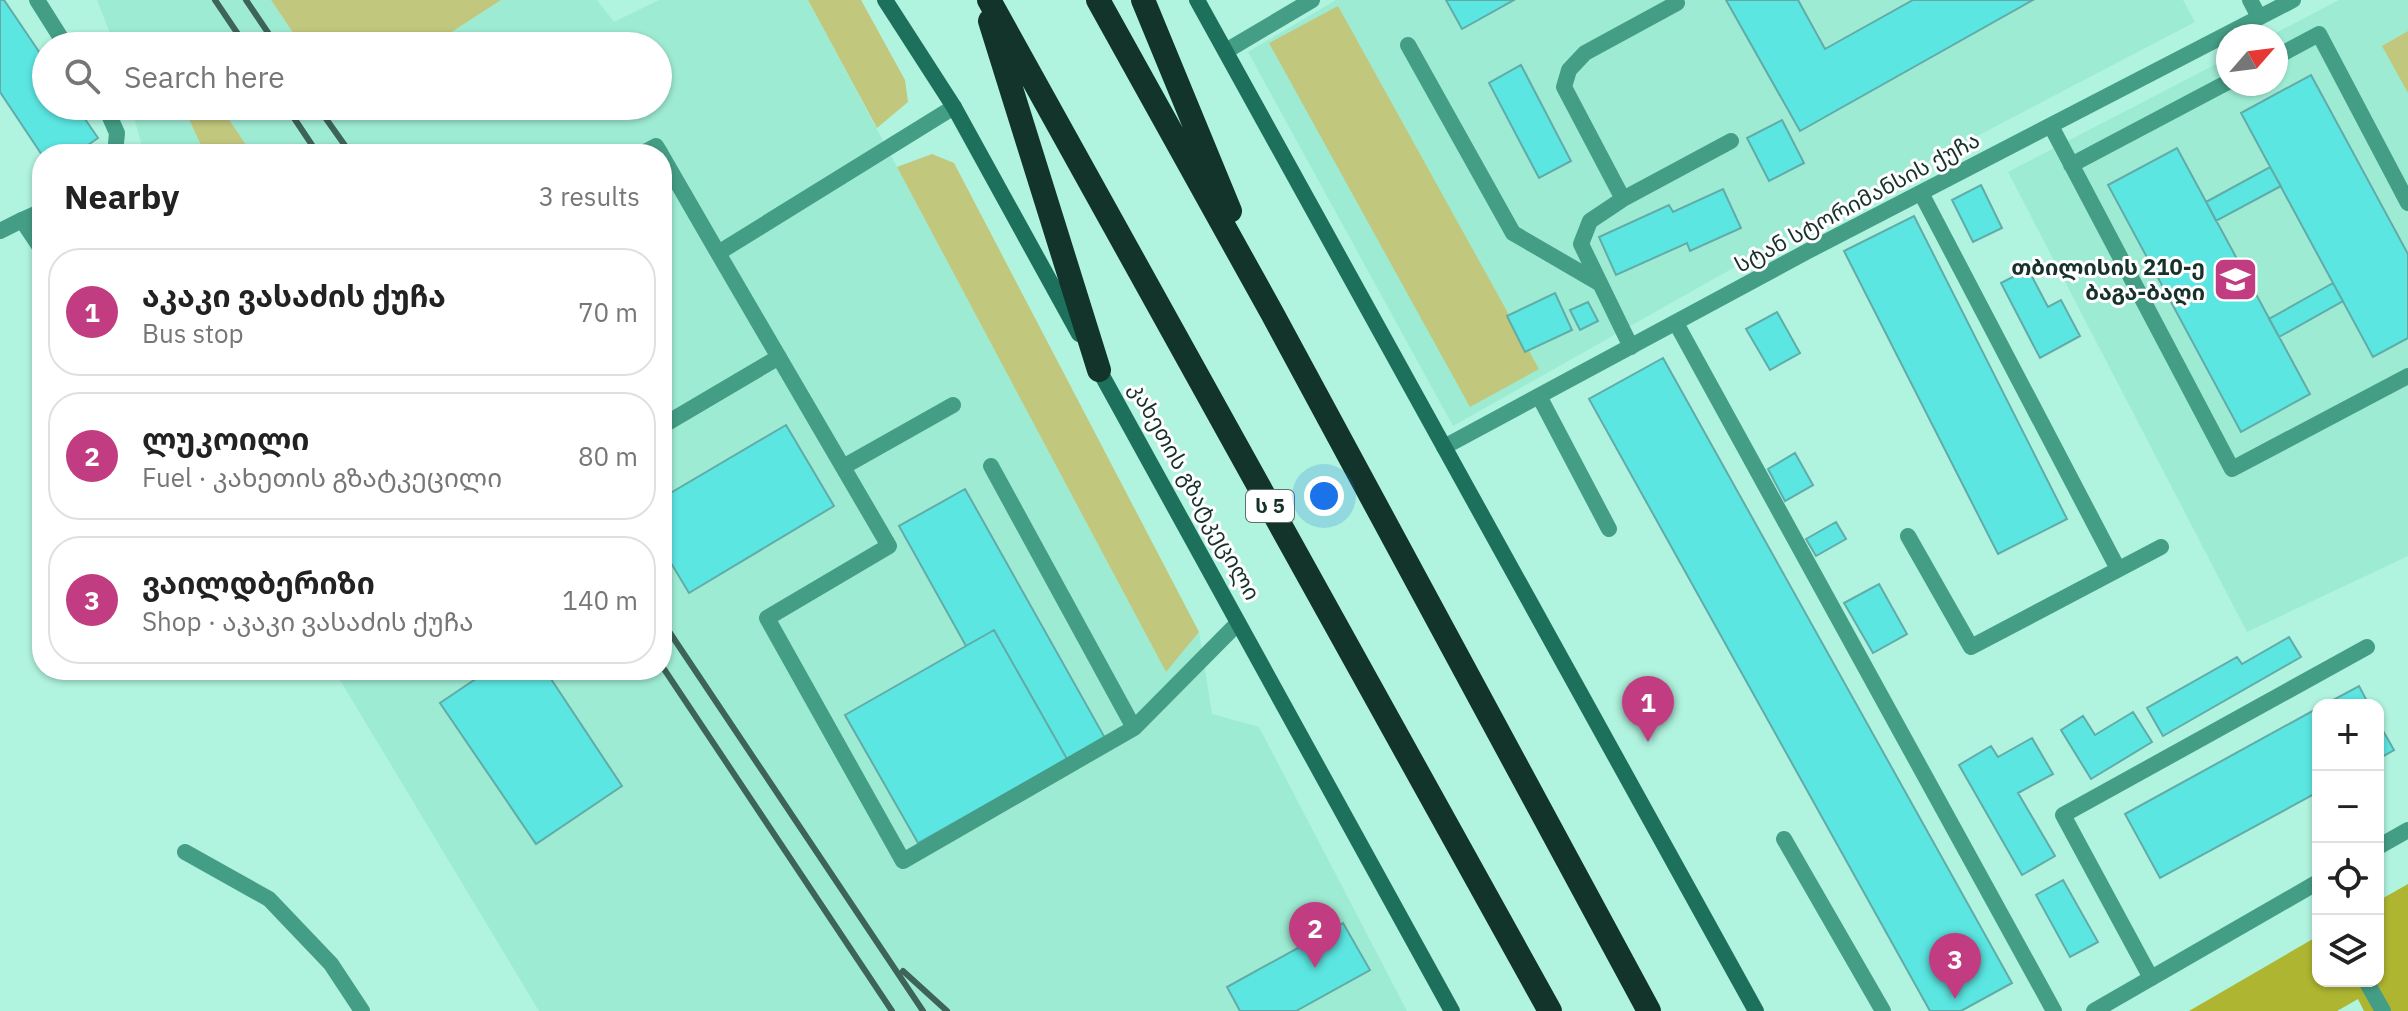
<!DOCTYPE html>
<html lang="en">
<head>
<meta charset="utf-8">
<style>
  body { margin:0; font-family:"IBM Plex Sans","Noto Sans Georgian",sans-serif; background:#f6f6f6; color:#222 }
  .controls { position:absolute; right:24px; bottom:24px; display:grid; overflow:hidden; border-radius:16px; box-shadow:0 2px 6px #0004 }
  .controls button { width:72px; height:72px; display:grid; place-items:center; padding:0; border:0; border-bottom:2px solid #e0e0e0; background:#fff; color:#222; font:40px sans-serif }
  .compass { position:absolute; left:2216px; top:24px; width:72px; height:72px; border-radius:50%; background:#fff; box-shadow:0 2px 6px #0004; rotate:62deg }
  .you { position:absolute; left:1324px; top:496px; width:28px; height:28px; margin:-20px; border:6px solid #fff; border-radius:50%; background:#1a73e8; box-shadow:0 0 0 12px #1a73e833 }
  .badge { display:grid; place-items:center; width:52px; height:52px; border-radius:50%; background:#c13c81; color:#fff; font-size:26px; font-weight:700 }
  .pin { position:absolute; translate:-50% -66px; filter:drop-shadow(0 2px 4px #0008) }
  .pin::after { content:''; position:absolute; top:42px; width:28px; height:24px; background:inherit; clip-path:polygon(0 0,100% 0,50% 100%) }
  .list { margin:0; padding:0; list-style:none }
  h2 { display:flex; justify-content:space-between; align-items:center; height:104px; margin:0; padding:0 32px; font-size:34px }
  h2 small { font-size:26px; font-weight:400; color:#767676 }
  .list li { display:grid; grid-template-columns:52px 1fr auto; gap:24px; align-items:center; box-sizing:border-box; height:128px; margin:0 16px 16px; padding:0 16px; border:2px solid #e0e0e0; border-radius:32px }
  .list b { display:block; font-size:30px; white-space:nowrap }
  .list p { margin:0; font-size:26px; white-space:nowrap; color:#767676 }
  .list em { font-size:26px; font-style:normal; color:#767676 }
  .icon { flex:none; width:44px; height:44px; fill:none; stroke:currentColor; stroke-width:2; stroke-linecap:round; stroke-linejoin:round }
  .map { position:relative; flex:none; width:2408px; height:1011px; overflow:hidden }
  .search { position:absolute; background:#fff; box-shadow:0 2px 6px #0004; left:32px; top:32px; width:640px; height:88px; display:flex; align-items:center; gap:20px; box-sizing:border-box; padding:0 28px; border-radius:44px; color:#767676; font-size:30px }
  .panel { position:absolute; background:#fff; box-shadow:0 2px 6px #0004; left:32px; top:144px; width:640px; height:536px; border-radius:32px }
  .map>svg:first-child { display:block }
  .built { fill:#9eebd3 }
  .green { fill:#c1c77c }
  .forest { fill:#aeb531 }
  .building { fill:#5be6e2; stroke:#61aba8; stroke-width:2 }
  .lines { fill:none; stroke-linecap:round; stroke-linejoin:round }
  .lane { stroke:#449e85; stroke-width:16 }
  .street { stroke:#449e85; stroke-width:16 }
  .secondary { stroke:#1d715c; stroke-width:16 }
  .highway { stroke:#13342b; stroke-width:24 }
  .rail { stroke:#3e6358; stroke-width:6 }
  .labels { text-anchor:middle; stroke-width:6; stroke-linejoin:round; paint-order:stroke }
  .shield { fill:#fff; stroke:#5d706a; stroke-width:2 }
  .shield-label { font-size:20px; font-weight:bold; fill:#17322a }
  .street-label { font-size:22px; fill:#17322a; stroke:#fff }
  .poi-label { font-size:22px; font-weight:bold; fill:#17322a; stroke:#fff; text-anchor:end }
</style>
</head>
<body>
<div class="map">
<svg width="2408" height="1011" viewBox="0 0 2408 1011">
  <rect width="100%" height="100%" fill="#b0f3de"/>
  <!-- built -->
  <path class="built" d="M 97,0 L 271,0 L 302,46 L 115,46 Z
    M 501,0 L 597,0 L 614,22 L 659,0 L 808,0 L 1166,672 L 1199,632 L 1212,714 L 1259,727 L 1407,1011 L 539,1011 L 334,670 L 662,670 L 662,154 L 252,154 L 220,106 L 658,106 L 658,46 L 430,46 Z
    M 1336,0 L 2183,0 L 2195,22 L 1836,210 L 1453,426 L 1248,52 Z
    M 2339,0 L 2408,0 L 2408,556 L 2247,632 L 2008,172 L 2228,58 L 2228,84 L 2276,84 L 2276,36 L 2270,36 Z
    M 131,106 L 183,106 L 205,154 L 144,154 Z"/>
  <!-- green -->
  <path class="green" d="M 271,0 L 501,0 L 430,46 L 302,46 Z
    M 808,0 L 861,0 L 905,80 L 908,102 L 877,128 Z
    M 1338,6 L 1539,369 L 1470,407 L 1269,43 Z
    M 2408,31 L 2408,93 L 2382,46 Z
    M 183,106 L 220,106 L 252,154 L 205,154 Z
    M 932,154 L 954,163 L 1199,632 L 1166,672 L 897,167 Z"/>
  <!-- forest -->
  <path class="forest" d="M 2408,884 L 2408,1011 L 2364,1011 L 2358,999 L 2337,1011 L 2189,1011 L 2318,936 L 2318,981 L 2378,981 L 2378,901 Z"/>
  <!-- building -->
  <path class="building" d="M 0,0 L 4,0 L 46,62 L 46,106 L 76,106 L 98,138 L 75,154 L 42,155 L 0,92 Z
    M 1446,0 L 1514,0 L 1462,29 Z
    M 1726,0 L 1798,0 L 1825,49 L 1913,0 L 2033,0 L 1800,131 Z
    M 1521,65 L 1571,161 L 1539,178 L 1489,83 Z
    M 2311,75 L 2408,254 L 2408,338 L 2373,357 L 2241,113 Z
    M 1782,120 L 1804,163 L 1769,181 L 1747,138 Z
    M 2177,148 L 2310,394 L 2241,432 L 2108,185 Z
    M 2270,167 L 2281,186 L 2216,221 L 2206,202 Z
    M 1981,185 L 2002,228 L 1973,242 L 1952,200 Z
    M 1723,189 L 1741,228 L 1690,251 L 1687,243 L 1616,275 L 1599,237 L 1669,205 L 1673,212 Z
    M 1914,216 L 2067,519 L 1998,554 L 1844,251 Z
    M 2028,269 L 2048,307 L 2061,300 L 2080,336 L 2040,358 L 2001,283 Z
    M 2333,283 L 2343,301 L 2279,337 L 2269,319 Z
    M 1555,293 L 1572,330 L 1525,352 L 1507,316 Z
    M 1588,302 L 1598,321 L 1580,330 L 1570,310 Z
    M 1777,312 L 1800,353 L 1770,370 L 1746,329 Z
    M 1663,358 L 2012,983 L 1961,1011 L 1930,1011 L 1589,399 Z
    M 786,425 L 834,506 L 689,593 L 662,548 L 662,498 Z
    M 1795,453 L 1813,485 L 1785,501 L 1768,469 Z
    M 965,489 L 1105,738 L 1067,759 L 994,630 L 966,646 L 899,526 Z
    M 1836,522 L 1846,539 L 1816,556 L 1806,539 Z
    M 1879,584 L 1907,634 L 1873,653 L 1844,603 Z
    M 994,630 L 1067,759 L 918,843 L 845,715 Z
    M 2289,637 L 2301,657 L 2163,736 L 2147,708 L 2237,657 L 2242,664 Z
    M 489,670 L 545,670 L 622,786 L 536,844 L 440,703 Z
    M 2359,686 L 2369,705 L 2324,705 Z
    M 2318,708 L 2318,792 L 2160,878 L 2125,814 Z
    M 2133,712 L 2152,742 L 2091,779 L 2061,730 L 2083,716 L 2095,735 Z
    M 2378,722 L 2394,750 L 2378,759 Z
    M 2032,738 L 2053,774 L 2018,793 L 2055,856 L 2022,875 L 1959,765 L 1991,746 L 1998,757 Z
    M 2063,880 L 2098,942 L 2070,957 L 2036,895 Z
    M 1343,923 L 1370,970 L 1296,1011 L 1240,1011 L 1227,987 Z"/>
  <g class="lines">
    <!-- lane -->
    <path class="lane" d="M 2250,0 L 2259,17
      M 1408,45 L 1513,233 L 1599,283
      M 2276,57 L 2319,34 L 2408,203
      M 954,107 L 718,253 L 889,546 L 767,618 L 903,861 L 1134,728 L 1238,623
      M 2051,126 L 2232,469 L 2408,376
      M 641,154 L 656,146 L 661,154
      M 662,156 L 718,253
      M 2071,165 L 2228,82
      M 1921,193 L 2118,569
      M 1623,199 L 1731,141
      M 0,231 L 22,220 L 42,250
      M 1676,323 L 2054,1011
      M 1631,347 L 1581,244 L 1590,221 L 1623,199 L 1564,87 L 1569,70 L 1585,53 L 1677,3
      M 1539,396 L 1609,529
      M 662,426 L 779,357
      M 991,466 L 1134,728
      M 843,467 L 953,405
      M 1908,536 L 1971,647 L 2161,547
      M 1784,839 L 1883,1011
      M 185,852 L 269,899 L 331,964 L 362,1011
      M 2151,978 L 2063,815 L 2367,647
      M 2366,981 L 2383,1011"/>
    <!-- street -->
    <path class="street" d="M 37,0 L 66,46
      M 1226,51 L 1312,0
      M 105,106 L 117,133 L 115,154
      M 22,220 L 42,211
      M 1444,447 L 1808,251 L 2293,0
      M 2378,847 L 2408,830
      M 2094,1011 L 2318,882"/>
    <!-- secondary -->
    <path class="secondary" d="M 885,0 L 954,107 L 1079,334
      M 1197,0 L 1756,1011
      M 1094,361 L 1452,1011"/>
    <!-- highway -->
    <path class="highway" d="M 989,0 L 1550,1011
      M 1098,0 L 1272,313 L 1649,1011
      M 1143,0 L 1230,211
      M 990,21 L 1099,370"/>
    <!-- rail -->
    <path class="rail" d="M 215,0 L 246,46
      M 246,0 L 277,46
      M 286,106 L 318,154
      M 317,106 L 351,154
      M 662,621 L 923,1011
      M 662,666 L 892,1011
      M 903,971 L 947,1011"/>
  </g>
  <!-- icons -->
  <defs>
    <symbol id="school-square" viewBox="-11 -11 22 22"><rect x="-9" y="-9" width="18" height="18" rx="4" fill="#c13c81" stroke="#fff"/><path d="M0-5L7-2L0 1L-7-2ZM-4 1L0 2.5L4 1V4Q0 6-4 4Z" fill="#fff"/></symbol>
  </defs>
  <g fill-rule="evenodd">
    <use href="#school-square" x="2210" y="254" width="51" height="51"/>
  </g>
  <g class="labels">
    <!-- shield labels -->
    <rect class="shield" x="1246" y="490" width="48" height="32" rx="6"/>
    <g class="shield-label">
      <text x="1270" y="513">ს 5</text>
    </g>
    <!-- street labels -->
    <g class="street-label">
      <text transform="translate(1857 202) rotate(-28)" y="8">სტან სტორიმანსის ქუჩა</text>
      <text transform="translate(1195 491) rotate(61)" y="8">კახეთის გზატკეცილი</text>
    </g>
    <!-- poi labels -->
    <g class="poi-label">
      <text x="2205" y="275">თბილისის 210-ე<tspan x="2205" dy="25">ბაგა-ბაღი</tspan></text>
    </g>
  </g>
</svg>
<div class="controls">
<button>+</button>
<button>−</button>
<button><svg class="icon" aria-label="locate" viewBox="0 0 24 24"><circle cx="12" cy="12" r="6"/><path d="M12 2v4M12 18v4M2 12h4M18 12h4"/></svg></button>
<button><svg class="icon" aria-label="layers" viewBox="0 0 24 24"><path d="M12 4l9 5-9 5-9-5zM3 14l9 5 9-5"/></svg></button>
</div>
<svg class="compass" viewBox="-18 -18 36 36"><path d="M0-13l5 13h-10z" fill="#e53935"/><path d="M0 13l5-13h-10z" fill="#767676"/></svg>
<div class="you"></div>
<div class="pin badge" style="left:1648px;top:742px">1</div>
<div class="pin badge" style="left:1315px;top:968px">2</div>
<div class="pin badge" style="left:1955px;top:999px">3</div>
<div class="search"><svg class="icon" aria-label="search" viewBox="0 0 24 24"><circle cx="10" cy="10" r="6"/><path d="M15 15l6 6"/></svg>Search here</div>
<section class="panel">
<h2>Nearby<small>3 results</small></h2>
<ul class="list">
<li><span class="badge">1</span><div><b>აკაკი ვასაძის ქუჩა</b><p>Bus stop</p></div><em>70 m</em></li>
<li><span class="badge">2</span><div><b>ლუკოილი</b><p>Fuel · კახეთის გზატკეცილი</p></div><em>80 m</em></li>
<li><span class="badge">3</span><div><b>ვაილდბერიზი</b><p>Shop · აკაკი ვასაძის ქუჩა</p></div><em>140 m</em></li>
</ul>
</section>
</div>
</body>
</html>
